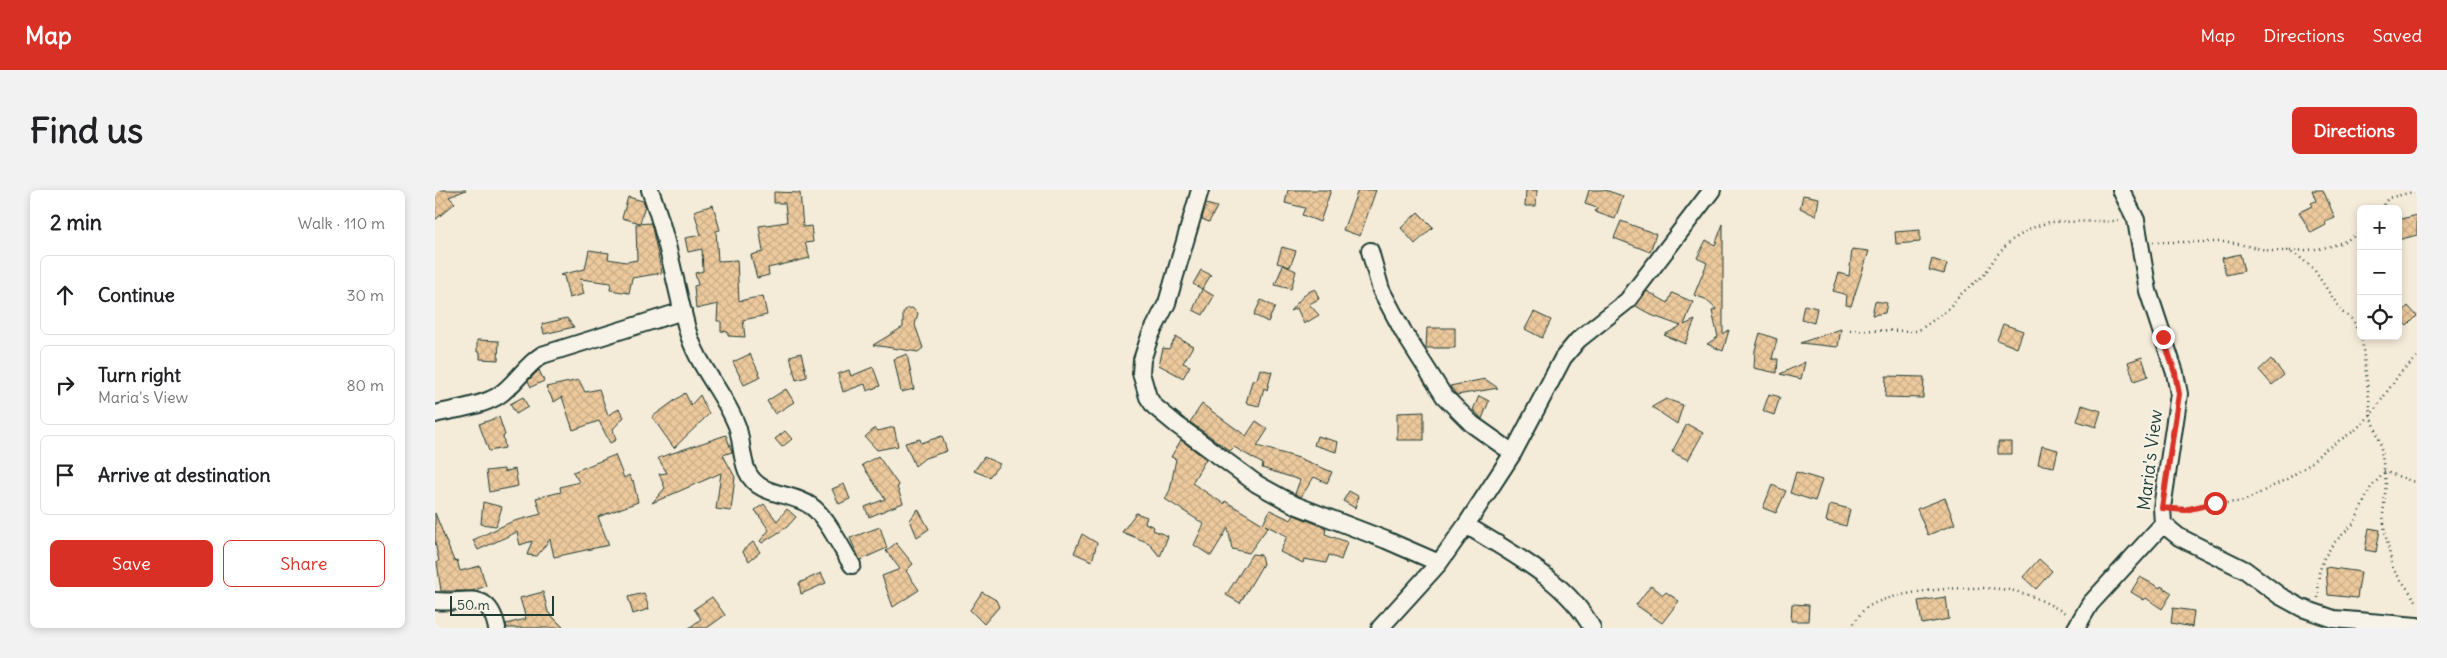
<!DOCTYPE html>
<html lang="en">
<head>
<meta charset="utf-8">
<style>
  body { margin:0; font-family:Delius,sans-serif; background:#f2f2f2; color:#202124 }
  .controls { position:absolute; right:15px; top:15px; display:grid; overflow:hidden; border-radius:8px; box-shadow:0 2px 8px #0003 }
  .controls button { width:45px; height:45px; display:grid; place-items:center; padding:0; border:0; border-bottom:1px solid #e0e0e0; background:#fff; color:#202124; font:25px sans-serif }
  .scale { position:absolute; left:15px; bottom:12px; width:104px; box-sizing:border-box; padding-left:5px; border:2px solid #1f3d34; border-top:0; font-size:14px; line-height:18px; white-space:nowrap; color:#1f3d34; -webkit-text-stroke:4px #f7f3e8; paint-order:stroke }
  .stop { position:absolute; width:15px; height:15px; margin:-11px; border:4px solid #d93025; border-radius:50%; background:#fff }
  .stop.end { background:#d93025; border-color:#fff; box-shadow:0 1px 5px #0008 }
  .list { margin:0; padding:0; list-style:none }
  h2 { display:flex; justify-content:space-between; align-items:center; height:65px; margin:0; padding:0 20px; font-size:21px }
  h2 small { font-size:16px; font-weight:400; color:#757577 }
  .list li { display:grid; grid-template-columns:32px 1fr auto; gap:15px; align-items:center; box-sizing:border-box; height:80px; margin:0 10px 10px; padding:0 10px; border:1px solid #e0e0e0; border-radius:8px }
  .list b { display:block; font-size:19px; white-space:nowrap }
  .list p { margin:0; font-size:16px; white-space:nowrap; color:#757577 }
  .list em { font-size:16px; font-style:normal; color:#757577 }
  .actions { display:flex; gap:10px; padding:15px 20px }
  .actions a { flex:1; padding:11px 0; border:1px solid #d93025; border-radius:8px; text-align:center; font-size:18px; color:#d93025 }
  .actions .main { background:#d93025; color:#fff }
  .icon { flex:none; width:28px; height:28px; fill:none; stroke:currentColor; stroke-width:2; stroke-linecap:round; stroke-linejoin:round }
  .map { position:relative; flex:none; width:1982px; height:438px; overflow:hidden; border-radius:8px }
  header { display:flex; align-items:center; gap:30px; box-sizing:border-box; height:70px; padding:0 25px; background:#d93025; color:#fff }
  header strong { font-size:24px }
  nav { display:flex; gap:28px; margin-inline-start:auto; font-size:18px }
  .intro { display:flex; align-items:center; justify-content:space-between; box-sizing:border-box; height:120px; padding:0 30px }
  h1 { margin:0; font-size:35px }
  .button { padding:12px 22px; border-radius:8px; background:#d93025; color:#fff; font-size:18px; font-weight:700 }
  main { display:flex; gap:30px; padding:0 30px }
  aside { flex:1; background:#fff; border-radius:8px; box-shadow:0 2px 8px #0003 }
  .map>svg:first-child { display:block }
  .building { fill:url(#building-cross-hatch); stroke:#1f3d34 }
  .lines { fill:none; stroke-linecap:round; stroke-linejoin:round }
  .minor-casing { stroke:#1f3d34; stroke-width:20 }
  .path { stroke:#1f3d34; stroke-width:2.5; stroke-dasharray:1 4; stroke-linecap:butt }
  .minor { stroke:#f7f3e8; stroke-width:16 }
  .route { stroke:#d93025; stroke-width:6 }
  .labels { text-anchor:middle; stroke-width:4; stroke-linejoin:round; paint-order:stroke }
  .street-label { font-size:18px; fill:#1f3d34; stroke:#f7f3e8 }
</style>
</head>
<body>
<header>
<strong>Map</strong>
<nav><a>Map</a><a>Directions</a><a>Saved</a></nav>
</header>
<div class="intro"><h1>Find us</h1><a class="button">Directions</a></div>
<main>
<aside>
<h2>2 min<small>Walk · 110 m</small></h2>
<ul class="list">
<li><svg class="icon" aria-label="ahead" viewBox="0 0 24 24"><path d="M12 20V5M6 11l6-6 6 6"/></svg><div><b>Continue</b></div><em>30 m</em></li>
<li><svg class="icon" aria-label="right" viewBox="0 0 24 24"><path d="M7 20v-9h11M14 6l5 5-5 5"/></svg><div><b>Turn right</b><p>Maria's View</p></div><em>80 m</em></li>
<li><svg class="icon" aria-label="arrive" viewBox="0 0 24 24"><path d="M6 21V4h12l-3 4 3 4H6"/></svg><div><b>Arrive at destination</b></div></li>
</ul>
<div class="actions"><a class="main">Save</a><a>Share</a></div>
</aside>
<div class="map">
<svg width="1982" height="438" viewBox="0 0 1982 438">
  <defs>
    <pattern id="building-cross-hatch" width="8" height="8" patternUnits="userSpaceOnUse" patternTransform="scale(1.25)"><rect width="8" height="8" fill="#edc99d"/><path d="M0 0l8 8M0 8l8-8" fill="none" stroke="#cbae88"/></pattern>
  </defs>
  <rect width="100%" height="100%" fill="#f5ebd9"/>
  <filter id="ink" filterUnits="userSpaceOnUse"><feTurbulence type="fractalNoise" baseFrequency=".02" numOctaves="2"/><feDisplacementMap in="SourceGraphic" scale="10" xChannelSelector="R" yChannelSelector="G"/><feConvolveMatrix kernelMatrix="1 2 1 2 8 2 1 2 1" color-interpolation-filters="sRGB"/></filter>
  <g filter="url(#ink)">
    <!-- building -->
    <path class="building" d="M 0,0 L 31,0 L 14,7 L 20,13 L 0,30 Z
      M 853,0 L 896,0 L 885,32 L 867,25 L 870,18 L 850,13 Z
      M 923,0 L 941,0 L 925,46 L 908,40 Z
      M 1091,0 L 1102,0 L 1101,16 L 1090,16 Z
      M 1154,0 L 1170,0 L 1188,6 L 1180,29 L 1160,22 L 1162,18 L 1150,14 Z
      M 1877,0 L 1888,0 L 1900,28 L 1890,32 L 1891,35 L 1876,43 L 1864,22 L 1878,16 L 1876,13 L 1881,11 Z
      M 339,2 L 365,3 L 368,37 L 376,36 L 378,52 L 370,53 L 375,68 L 333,78 L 334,85 L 322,88 L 316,65 L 328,62 L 324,36 L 352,32 L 350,13 L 339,13 Z
      M 1368,5 L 1384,8 L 1381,26 L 1365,18 Z
      M 193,7 L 208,11 L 210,15 L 205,33 L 187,28 Z
      M 771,14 L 782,17 L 774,32 L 767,29 Z
      M 278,15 L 285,40 L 281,41 L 283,71 L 302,70 L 304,111 L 328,106 L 332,125 L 308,130 L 310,147 L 293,146 L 293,142 L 286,141 L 286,131 L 282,131 L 283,114 L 261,119 L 259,96 L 263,95 L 260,83 L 268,81 L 267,59 L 253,62 L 250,48 L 266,45 L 259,21 Z
      M 983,22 L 998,37 L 980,54 L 966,38 Z
      M 1982,25 L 1982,45 L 1963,50 L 1963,30 Z
      M 1186,31 L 1221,44 L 1215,62 L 1179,48 Z
      M 216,33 L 227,83 L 197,88 L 194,103 L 175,100 L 176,93 L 145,89 L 149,104 L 134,108 L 129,86 L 125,85 L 150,79 L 154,60 L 174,63 L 173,69 L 191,72 L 202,70 L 201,34 Z
      M 1288,34 L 1288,144 L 1294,140 L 1288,161 L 1272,154 L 1283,147 L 1277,121 L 1281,119 L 1270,109 L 1259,105 L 1272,73 L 1262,68 L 1271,50 L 1280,55 Z
      M 1485,40 L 1485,52 L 1461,54 L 1460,42 Z
      M 847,57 L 861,61 L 855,77 L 842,73 Z
      M 1417,59 L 1434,61 L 1416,116 L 1411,115 L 1412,105 L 1398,101 L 1404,83 L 1414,86 Z
      M 1805,64 L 1809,81 L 1791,85 L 1787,68 Z
      M 1497,69 L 1512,74 L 1509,84 L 1494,80 Z
      M 848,75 L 861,81 L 856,99 L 840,95 Z
      M 766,80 L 776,85 L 767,99 L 758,94 Z
      M 767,99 L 779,106 L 768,125 L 758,120 Z
      M 880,99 L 884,109 L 874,114 L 884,125 L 869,134 L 862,118 L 855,121 L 871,103 Z
      M 1212,101 L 1233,113 L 1237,103 L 1258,112 L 1249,135 L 1260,130 L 1250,154 L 1229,145 L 1246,136 L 1216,125 L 1201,116 Z
      M 826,110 L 840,117 L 833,132 L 819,125 Z
      M 1440,111 L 1452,113 L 1450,123 L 1437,125 Z
      M 1369,115 L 1382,118 L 1379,133 L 1366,129 Z
      M 1973,116 L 1982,126 L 1972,136 L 1963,126 Z
      M 477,118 L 483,123 L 480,135 L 488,158 L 483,162 L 438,155 L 468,137 L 468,123 L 471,119 Z
      M 1099,122 L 1116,130 L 1107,148 L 1090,139 Z
      M 132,128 L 139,137 L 109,144 L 107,134 Z
      M 1568,134 L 1588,141 L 1582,158 L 1562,150 Z
      M 992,138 L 1020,138 L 1020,158 L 991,158 Z
      M 1406,139 L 1403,157 L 1365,153 Z
      M 1325,143 L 1342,149 L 1337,169 L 1343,169 L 1342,183 L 1319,178 L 1320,160 Z
      M 741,147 L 758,156 L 748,173 L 755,176 L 748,188 L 724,175 L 728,158 L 734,159 Z
      M 42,150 L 64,151 L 63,170 L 45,169 L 45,162 L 42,162 Z
      M 366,163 L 372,187 L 361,190 L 355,166 Z
      M 315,164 L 326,187 L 309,195 L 298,172 Z
      M 472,164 L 479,199 L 466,202 L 459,169 Z
      M 1707,167 L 1713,186 L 1699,191 L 1693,172 Z
      M 1836,169 L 1849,185 L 1837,195 L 1824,180 Z
      M 1370,172 L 1366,189 L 1345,184 Z
      M 438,177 L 445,196 L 432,201 L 430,194 L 408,202 L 403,184 L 414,180 L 416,186 Z
      M 825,179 L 837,182 L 832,200 L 829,198 L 824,216 L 811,213 L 817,191 L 822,189 Z
      M 104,180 L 109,191 L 96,197 L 93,191 Z
      M 1451,186 L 1489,187 L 1488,208 L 1450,207 Z
      M 1050,189 L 1063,198 L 1022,205 L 1016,198 L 1015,196 Z
      M 144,190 L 150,202 L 164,199 L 173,225 L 184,219 L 189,227 L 178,239 L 181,250 L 175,253 L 164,231 L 138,240 L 127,207 L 119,212 L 111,197 Z
      M 351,199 L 359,212 L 340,224 L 332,211 Z
      M 250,203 L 256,215 L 265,205 L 274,224 L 239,258 L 217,227 Z
      M 1334,204 L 1345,207 L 1339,225 L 1328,221 Z
      M 1044,206 L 1054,211 L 1047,229 L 1038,220 Z
      M 88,207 L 93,217 L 81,224 L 75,214 Z
      M 1231,209 L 1248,215 L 1242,234 L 1217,217 Z
      M 767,214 L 811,246 L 821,231 L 833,239 L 822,256 L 864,268 L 897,282 L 892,293 L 879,287 L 866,307 L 860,304 L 865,290 L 827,278 L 828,274 L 799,257 L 795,261 L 755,232 Z
      M 1647,215 L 1666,221 L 1661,237 L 1642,231 Z
      M 989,222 L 989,250 L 962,250 L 962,223 Z
      M 64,227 L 70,245 L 68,246 L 70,258 L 54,261 L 44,234 Z
      M 1252,234 L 1268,243 L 1253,270 L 1237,262 Z
      M 459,237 L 463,256 L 442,260 L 430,247 L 440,238 L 443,241 Z
      M 350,241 L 357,249 L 347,257 L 340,249 Z
      M 291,245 L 297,262 L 288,265 L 300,287 L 296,321 L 281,319 L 286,283 L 217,313 L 230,298 L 224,284 L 232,283 L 223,268 Z
      M 507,246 L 512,261 L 490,268 L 480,276 L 470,253 L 485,249 L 486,253 Z
      M 882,246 L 903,252 L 901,262 L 879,255 Z
      M 746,250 L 771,269 L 757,293 L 789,314 L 790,311 L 828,334 L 835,320 L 856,330 L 859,325 L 891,338 L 890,344 L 912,352 L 906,370 L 894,365 L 891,373 L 869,369 L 868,373 L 845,362 L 852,346 L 830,335 L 833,337 L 814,363 L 797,359 L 793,338 L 776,366 L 759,355 L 769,334 L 730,309 L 735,300 L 741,269 L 736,267 Z
      M 1563,252 L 1577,252 L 1577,264 L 1563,264 Z
      M 1607,256 L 1623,260 L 1619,277 L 1603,274 Z
      M 180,265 L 189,288 L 194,285 L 197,291 L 198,290 L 203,312 L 163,327 L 174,355 L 119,367 L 115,349 L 102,366 L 92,365 L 97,351 L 85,355 L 82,342 L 43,360 L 38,350 L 76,332 L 106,324 L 101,308 L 126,302 L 125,297 L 144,292 L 138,282 Z
      M 443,266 L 464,296 L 462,297 L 468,313 L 434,327 L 430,317 L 450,309 L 427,275 Z
      M 549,267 L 565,274 L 554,287 L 539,281 Z
      M 69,279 L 69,282 L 80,279 L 83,296 L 54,302 L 51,281 Z
      M 1361,282 L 1387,290 L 1380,311 L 1355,303 Z
      M 409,294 L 415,309 L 404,314 L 397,299 Z
      M 1337,295 L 1351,301 L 1341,323 L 1328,318 Z
      M 914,301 L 923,306 L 920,318 L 908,311 Z
      M 1510,308 L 1520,334 L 1493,345 L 1482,319 Z
      M 48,312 L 67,317 L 61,336 L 46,334 Z
      M 329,314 L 342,331 L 352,319 L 361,327 L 352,337 L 327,353 L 325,351 L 334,340 L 320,320 Z
      M 1395,314 L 1415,319 L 1411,336 L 1391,331 Z
      M 483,319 L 494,339 L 482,347 L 475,330 Z
      M 0,323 L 19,371 L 22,370 L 25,381 L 45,376 L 51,396 L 37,401 L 6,401 L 2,372 L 4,371 L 0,352 Z
      M 701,323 L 712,327 L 710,333 L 719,337 L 718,340 L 733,346 L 725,367 L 714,353 L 687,342 Z
      M 445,337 L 452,358 L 425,370 L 415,348 Z
      M 1934,338 L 1945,340 L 1941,362 L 1930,360 Z
      M 647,344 L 662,353 L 657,371 L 639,363 Z
      M 318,352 L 325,362 L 314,371 L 307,361 Z
      M 461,353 L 478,374 L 471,381 L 484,400 L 458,417 L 447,386 L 465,379 L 451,361 Z
      M 817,364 L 826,365 L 828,374 L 805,413 L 791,405 Z
      M 1604,369 L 1617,381 L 1601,399 L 1588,387 Z
      M 1891,377 L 1926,382 L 1922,408 L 1893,405 Z
      M 386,383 L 391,393 L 366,404 L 364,393 Z
      M 1705,387 L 1725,398 L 1726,396 L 1737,403 L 1727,419 L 1711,408 L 1709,410 L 1696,402 Z
      M 1216,395 L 1228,405 L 1231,402 L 1244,411 L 1227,433 L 1201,415 Z
      M 108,402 L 113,422 L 129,438 L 72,438 L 71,434 L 91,429 L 85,408 Z
      M 547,402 L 561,410 L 564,417 L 549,434 L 535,420 Z
      M 209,403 L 214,419 L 198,424 L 193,407 Z
      M 277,407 L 290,425 L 272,438 L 254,438 L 266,429 L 259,419 Z
      M 1511,407 L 1514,429 L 1487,434 L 1483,411 Z
      M 1357,414 L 1374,415 L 1373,431 L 1356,431 Z
      M 1738,418 L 1759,421 L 1757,437 L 1736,433 Z"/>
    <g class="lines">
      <defs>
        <path id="minor" d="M 215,0 C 232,45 240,93 252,139 C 262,176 289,202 302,236 C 307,250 306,267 312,281 C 324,308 356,301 376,316 C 392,327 406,358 417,375
          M 765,0 L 732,113 L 715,146 L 707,170 L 706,183 L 713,207 L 719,216 L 742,235 L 822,294 L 860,315 L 951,350 L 1004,373
          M 1686,0 L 1701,30 L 1713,101 L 1740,183 L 1744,204 L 1727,318 L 1728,334 L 1744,347 L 1810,380 L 1845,406 L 1867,418 L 1899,429 L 1982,436
          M 935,61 L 946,100 L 969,143 L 1009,206 L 1037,234 L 1078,263
          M 0,224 C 19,219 43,217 61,207 C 80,196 88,177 107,165 L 248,121
          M 1031,335 C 1076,363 1132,391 1157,438
          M 0,411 C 30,415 53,397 62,438
          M 945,438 L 1004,373 L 1031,335 L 1078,263 L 1128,168 L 1143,150 L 1192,111 L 1277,0
          M 1641,438 L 1655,414 L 1728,334"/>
      </defs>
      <!-- minor casing -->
      <use href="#minor" class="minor-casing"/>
      <!-- path -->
      <path class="path" d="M 1946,19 L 1953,8 L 1982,1
        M 1718,52 L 1794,52 L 1836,61 L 1853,61 L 1863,66 L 1878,78 L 1907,122 L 1918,130 L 1927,151 L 1936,225 L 1945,252 L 1951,293 L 1948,325 L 1950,342 L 1958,379 L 1982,412
        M 1855,61 C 1880,60 1905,58 1926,41
        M 1415,140 L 1483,141 L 1511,121 L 1527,103 L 1549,85 L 1562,65 L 1577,50 L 1597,38 L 1614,32 L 1684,31
        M 1949,281 L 1982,293
        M 1742,319 L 1809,311 L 1852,289 L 1875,274 L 1888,261 L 1919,241 L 1936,225 L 1965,183 L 1982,168
        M 1883,408 L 1884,383 L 1889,368 L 1898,354 L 1919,333 L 1936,297 L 1949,283
        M 1416,438 C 1422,429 1426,420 1436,415 C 1465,399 1546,394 1579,401 C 1598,405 1616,415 1632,424"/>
      <!-- minor -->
      <use href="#minor" class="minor"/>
    </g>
  </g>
  <g class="lines" filter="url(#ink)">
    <!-- route -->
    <path class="route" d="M 1728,147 L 1740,183 L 1744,204 L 1727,318 L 1750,320 L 1780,313"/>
  </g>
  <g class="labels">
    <!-- street labels -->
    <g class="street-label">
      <text transform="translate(1715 270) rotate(-83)" y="6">Maria's View</text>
    </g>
  </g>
</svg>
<div class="controls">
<button>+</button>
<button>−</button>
<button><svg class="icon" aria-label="locate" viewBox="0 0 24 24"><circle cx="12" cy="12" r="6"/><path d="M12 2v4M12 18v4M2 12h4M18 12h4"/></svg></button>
</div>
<div class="scale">50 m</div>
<div class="stop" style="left:1780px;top:313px"></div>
<div class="stop end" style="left:1728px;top:147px"></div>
</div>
</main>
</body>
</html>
